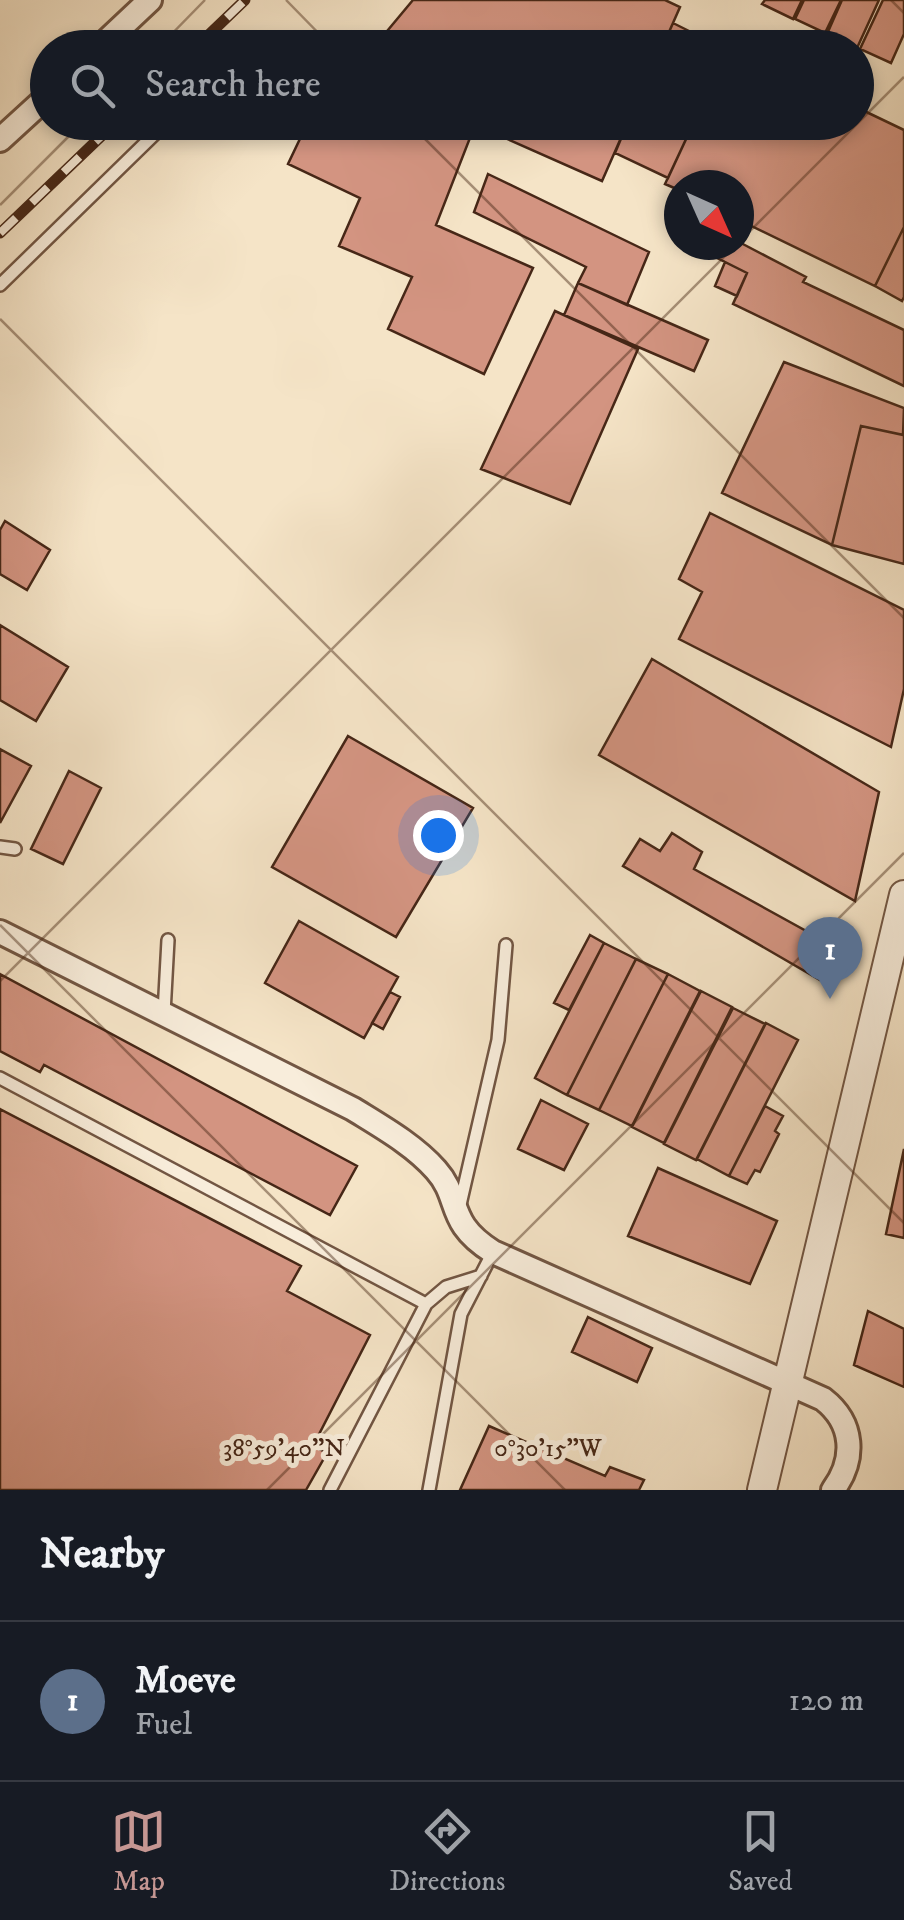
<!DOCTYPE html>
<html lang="en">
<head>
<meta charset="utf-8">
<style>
  body { margin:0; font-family:"IM FELL DW Pica",serif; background:#242831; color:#f1f3f6 }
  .compass { position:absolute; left:664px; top:170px; width:90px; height:90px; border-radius:50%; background:#171b24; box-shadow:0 5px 15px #0003; rotate:135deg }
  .you { position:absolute; left:438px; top:835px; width:35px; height:35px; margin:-25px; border:8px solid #fff; border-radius:50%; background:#1a73e8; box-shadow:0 0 0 15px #1a73e833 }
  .badge { display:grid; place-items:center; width:65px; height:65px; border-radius:50%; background:#c59692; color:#fff; font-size:32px; font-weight:700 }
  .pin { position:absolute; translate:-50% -82px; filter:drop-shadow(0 2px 5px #0008) }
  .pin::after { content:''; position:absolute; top:52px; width:35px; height:30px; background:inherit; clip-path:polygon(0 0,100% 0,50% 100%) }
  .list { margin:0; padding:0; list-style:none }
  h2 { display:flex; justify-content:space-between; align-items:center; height:130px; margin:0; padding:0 40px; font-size:42px }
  h2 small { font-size:32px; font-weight:400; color:#9ea1a6 }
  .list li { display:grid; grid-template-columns:65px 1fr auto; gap:30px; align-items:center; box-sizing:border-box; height:160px; padding:0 40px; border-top:2px solid #363941 }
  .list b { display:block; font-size:38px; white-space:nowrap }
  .list p { margin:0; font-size:32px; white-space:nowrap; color:#9ea1a6 }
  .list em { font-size:32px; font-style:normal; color:#9ea1a6 }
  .icon { flex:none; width:55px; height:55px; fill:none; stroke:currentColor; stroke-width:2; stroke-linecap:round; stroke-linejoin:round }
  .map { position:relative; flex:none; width:904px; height:1490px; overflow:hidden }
  .search { position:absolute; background:#171b24; box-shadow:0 5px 15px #0003; left:30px; right:30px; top:30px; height:110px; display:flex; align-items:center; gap:25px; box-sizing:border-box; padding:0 35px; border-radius:55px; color:#9ea1a6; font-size:38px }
  .sheet { height:290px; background:#171b24 }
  nav { display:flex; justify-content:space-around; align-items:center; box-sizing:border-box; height:140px; border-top:2px solid #363941; background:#171b24; font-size:28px; color:#9ea1a6 }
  nav a { display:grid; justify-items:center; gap:5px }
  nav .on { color:#c59692 }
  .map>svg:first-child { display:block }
  .building { fill:#d39481; stroke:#462717; stroke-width:2.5 }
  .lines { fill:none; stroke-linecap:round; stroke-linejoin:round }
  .service-casing { stroke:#725643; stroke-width:16 }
  .minor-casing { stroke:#725643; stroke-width:28 }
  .tertiary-casing { stroke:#725643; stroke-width:32 }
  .service { stroke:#f8eddb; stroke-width:11 }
  .minor { stroke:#f8eddb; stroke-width:22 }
  .tertiary { stroke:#f8eddb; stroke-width:28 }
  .rail-casing { stroke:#462717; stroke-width:11 }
  .rail { stroke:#f8eddb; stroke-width:8; stroke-dasharray:22; stroke-linecap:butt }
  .ticks { fill:none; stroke:#462717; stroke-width:2.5; stroke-opacity:0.45 }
  .ticks-label { font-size:25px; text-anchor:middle; fill:#462717; stroke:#f8eddb; stroke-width:10; stroke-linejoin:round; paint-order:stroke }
</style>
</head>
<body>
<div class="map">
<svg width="904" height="1490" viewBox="0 0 904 1490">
  <rect width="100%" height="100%" fill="#f5e4c7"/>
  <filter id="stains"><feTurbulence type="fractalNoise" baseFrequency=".002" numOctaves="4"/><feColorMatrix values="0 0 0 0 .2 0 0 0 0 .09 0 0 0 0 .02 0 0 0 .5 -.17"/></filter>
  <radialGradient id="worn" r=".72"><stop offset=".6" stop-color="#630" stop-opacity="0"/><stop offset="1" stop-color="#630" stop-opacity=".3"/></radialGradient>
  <!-- building -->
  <path class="building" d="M 413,0 L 665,0 L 680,7 L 662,48 L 373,48 Z
    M 765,0 L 802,0 L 793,19 L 762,4 Z
    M 804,0 L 841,0 L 825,33 L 795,19 Z
    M 842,0 L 879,0 L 857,48 L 827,34 Z
    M 883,0 L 904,0 L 904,34 L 891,63 L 860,49 Z
    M 673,23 L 723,48 L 662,48 Z
    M 856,107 L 904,130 L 904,227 L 875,286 L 739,220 L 739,185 L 679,185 L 679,190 L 665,184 L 694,122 L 856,122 Z
    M 308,122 L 475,125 L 436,225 L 533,268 L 484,374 L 388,329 L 412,277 L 339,246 L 360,198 L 288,164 Z
    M 469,122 L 628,122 L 602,181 Z
    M 628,122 L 694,122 L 668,178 L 615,153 Z
    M 488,174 L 649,252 L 627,305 L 578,283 L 586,267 L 474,212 Z
    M 904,227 L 904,297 L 902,301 L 875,286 Z
    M 739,242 L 806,277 L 803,282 L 904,330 L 904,386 L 733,304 L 747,273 L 711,255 L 717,245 Z
    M 725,262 L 747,273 L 737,296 L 715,286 Z
    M 578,283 L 708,340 L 694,371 L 564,315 Z
    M 555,311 L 638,349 L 570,504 L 481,469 Z
    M 784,362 L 904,408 L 903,435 L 861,426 L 832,545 L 722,493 Z
    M 861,426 L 904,435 L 904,564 L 832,545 Z
    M 710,513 L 904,610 L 904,689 L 891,747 L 679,639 L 702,592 L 679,579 Z
    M 5,521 L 50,550 L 27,590 L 0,574 L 0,530 Z
    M 0,625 L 68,667 L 36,721 L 0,700 Z
    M 652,659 L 879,792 L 855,901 L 599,755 Z
    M 348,736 L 473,808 L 396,937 L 272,867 Z
    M 0,749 L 31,766 L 0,823 Z
    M 69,771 L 101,788 L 63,864 L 31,849 Z
    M 672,833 L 702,852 L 694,869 L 846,953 L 827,984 L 623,866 L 640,839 L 660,851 Z
    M 299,921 L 398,977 L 364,1038 L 265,983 Z
    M 590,935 L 604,943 L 569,1010 L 554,1003 Z
    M 604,943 L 636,959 L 567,1095 L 535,1078 Z
    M 636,959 L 668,974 L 599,1110 L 567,1095 Z
    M 0,974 L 357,1166 L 330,1215 L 44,1065 L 40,1072 L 0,1051 Z
    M 668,974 L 700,991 L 632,1126 L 599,1110 Z
    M 701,991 L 732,1007 L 664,1143 L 632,1127 Z
    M 390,992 L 400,997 L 383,1029 L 372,1023 Z
    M 733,1008 L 765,1024 L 696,1160 L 664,1144 Z
    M 766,1023 L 798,1040 L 729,1176 L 697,1159 Z
    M 541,1100 L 588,1124 L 564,1170 L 518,1149 Z
    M 765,1106 L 783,1116 L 775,1131 L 779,1134 L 760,1172 L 755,1170 L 747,1184 L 729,1176 Z
    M 0,1109 L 301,1266 L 287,1291 L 370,1335 L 313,1446 L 327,1453 L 306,1490 L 0,1490 Z
    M 904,1149 L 904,1238 L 886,1234 Z
    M 658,1168 L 777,1221 L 750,1284 L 628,1236 Z
    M 868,1311 L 904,1329 L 904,1387 L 854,1365 Z
    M 588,1317 L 652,1348 L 637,1382 L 572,1352 Z
    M 489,1426 L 605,1476 L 610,1467 L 644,1480 L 639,1490 L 460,1490 Z"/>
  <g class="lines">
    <defs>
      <path id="service" d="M 0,285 L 167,122
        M 0,847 L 15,849
        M 164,1013 L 168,940
        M 0,1078 L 426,1304 L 446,1287 L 481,1276
        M 459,1209 L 498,1040 L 506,945
        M 330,1490 L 426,1304
        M 429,1490 L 461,1314 L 493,1252"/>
      <path id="minor" d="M 99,48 L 150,0
        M 0,140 L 48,96
        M 0,932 L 353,1109 C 382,1127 414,1145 436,1170 C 462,1199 445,1222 493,1252 L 823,1399 C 854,1423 856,1459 833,1490"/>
      <path id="tertiary" d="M 762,1490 L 904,895"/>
    </defs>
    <!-- service casing -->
    <use href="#service" class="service-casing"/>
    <!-- minor casing -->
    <use href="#minor" class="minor-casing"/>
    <!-- tertiary casing -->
    <use href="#tertiary" class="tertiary-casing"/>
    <!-- service -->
    <use href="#service" class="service"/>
    <!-- minor -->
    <use href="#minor" class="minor"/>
    <!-- tertiary -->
    <use href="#tertiary" class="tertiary"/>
    <defs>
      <path id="rail" d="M 195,48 L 245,0
        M 0,233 L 116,122"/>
    </defs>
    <!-- rail casing -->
    <use href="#rail" class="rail-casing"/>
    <!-- rail -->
    <use href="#rail" class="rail"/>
  </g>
  <!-- ticks -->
  <path class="ticks" d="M 286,0 L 333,48M 891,0 L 904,13M 158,48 L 205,0M 408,122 L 904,618M 0,205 L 83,122M 739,242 L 904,77M 0,319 L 904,1223M 0,925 L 565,1490M 0,981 L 736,245M 267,1490 L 904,853"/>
  <g class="ticks-label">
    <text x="284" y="1456">38°59'40"N</text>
    <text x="548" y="1456">0°30'15"W</text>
  </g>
  <rect width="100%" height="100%" filter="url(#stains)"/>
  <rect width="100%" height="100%" fill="url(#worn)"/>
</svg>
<svg class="compass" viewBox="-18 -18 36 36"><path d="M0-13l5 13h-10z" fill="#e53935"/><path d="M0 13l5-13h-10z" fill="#9ea1a6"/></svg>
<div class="you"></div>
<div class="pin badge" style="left:830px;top:999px;background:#5c6f8a">1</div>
<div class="search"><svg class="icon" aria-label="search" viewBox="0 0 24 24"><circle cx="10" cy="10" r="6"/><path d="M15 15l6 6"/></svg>Search here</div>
</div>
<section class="sheet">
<h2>Nearby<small></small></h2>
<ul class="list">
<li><span class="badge" style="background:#5c6f8a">1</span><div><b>Moeve</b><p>Fuel</p></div><em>120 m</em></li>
</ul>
</section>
<nav>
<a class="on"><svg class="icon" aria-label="map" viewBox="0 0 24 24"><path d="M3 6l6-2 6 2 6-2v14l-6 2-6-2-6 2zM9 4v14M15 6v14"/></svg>Map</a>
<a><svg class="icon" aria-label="directions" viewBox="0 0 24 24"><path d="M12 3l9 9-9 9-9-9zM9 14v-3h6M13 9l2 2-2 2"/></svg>Directions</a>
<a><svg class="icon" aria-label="saved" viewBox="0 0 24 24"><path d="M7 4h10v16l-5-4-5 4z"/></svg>Saved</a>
</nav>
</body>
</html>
